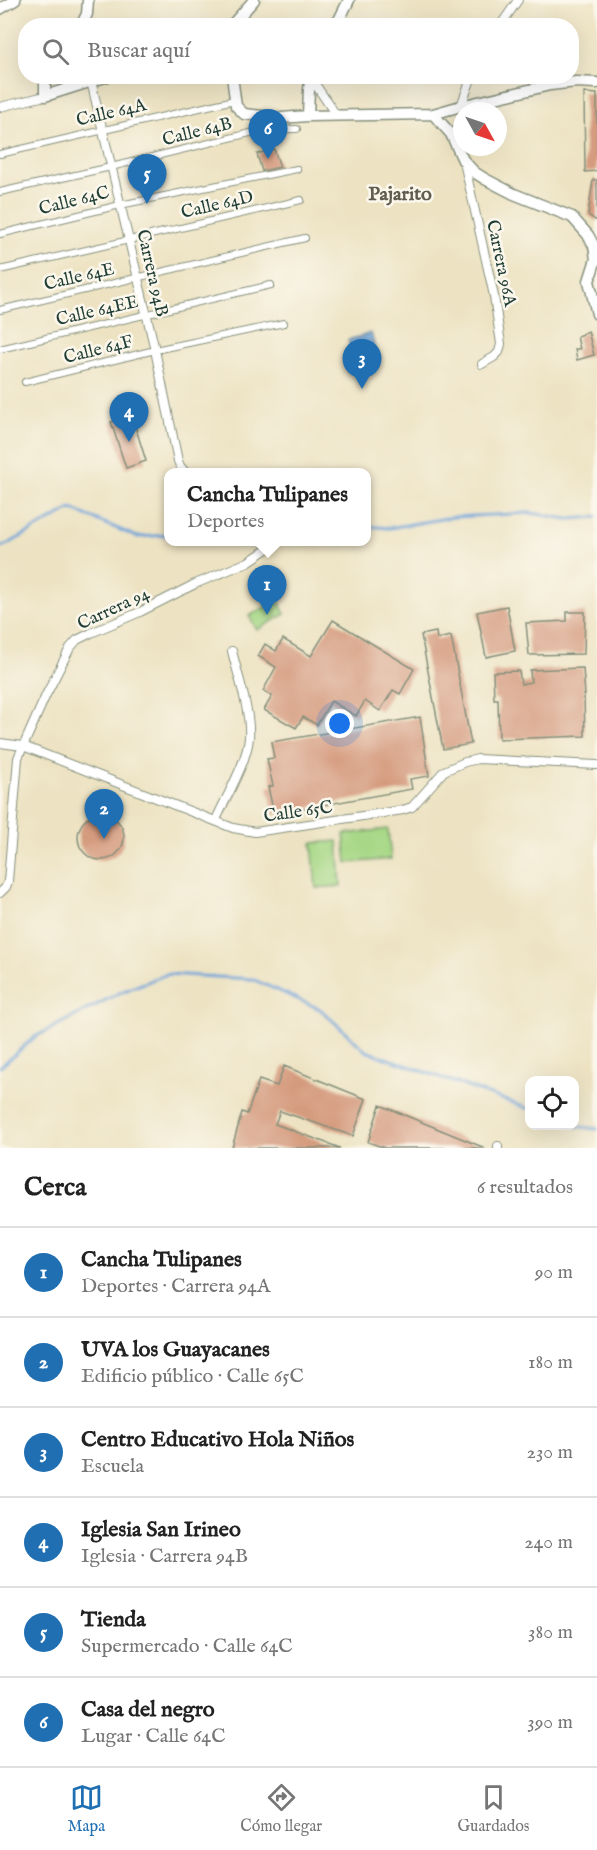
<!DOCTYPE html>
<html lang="es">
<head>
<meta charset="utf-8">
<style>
  body { margin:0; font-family:"IM FELL English",serif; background:#f2f2f2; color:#222 }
  .controls { position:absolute; right:18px; bottom:18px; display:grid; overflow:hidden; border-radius:12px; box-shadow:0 6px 24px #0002 }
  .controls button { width:54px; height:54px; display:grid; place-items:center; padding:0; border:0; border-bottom:2px solid #e0e0e0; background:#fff; color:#222; font:30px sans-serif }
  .compass { position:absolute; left:453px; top:102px; width:54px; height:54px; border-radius:50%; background:#fff; box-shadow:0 6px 24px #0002; rotate:130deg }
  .you { position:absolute; left:340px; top:724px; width:21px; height:21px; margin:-15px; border:4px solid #fff; border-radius:50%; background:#1a73e8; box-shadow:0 0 0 9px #1a73e833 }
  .badge { display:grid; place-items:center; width:39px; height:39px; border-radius:50%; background:#1f6fb2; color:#fff; font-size:20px; font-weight:700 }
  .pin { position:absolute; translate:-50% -50px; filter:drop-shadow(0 2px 3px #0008) }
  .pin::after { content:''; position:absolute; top:32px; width:21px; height:18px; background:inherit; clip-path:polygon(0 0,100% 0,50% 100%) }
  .popup { position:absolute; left:164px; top:468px; width:207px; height:78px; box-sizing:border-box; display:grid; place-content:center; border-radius:12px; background:#fff; filter:drop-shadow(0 2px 4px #0005); font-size:20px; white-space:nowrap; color:#767676 }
  .popup b { font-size:22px; color:#222 }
  .popup::after { content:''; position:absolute; left:50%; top:100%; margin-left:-12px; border:12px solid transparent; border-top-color:#fff }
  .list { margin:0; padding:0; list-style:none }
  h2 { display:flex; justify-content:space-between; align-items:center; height:78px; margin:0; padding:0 24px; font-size:26px }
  h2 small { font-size:20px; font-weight:400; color:#767676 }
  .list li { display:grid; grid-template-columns:39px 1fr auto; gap:18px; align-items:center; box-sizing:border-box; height:90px; padding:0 24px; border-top:2px solid #e0e0e0 }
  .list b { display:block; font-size:22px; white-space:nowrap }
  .list p { margin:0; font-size:20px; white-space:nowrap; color:#767676 }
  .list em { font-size:20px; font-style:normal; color:#767676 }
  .icon { flex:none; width:33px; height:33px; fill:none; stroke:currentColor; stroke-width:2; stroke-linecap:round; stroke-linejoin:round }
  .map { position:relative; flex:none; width:597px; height:1148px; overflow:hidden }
  .search { position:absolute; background:#fff; box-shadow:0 6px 24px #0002; left:18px; right:18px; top:18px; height:66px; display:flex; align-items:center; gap:15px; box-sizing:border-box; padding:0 21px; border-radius:24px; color:#767676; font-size:22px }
  .sheet { height:618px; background:#fff }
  nav { display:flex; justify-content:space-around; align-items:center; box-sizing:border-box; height:84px; border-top:2px solid #e0e0e0; background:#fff; font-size:16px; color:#767676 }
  nav a { display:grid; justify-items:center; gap:3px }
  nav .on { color:#1f6fb2 }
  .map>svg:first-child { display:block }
  .green { fill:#a8d887; stroke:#648a5e; stroke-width:1.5 }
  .water { fill:#6aa1d8; stroke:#446f86; stroke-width:1.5 }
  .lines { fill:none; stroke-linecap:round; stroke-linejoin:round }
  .stream { stroke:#6aa1d8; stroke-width:3 }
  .building { fill:#d59b7f }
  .pedestrian-casing { stroke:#86907c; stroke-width:8 }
  .minor-casing { stroke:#86907c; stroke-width:10 }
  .tertiary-casing { stroke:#86907c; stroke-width:13 }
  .pedestrian { stroke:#fff; stroke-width:6 }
  .minor { stroke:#fff; stroke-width:8 }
  .tertiary { stroke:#fff; stroke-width:10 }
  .labels { text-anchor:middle; stroke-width:5; stroke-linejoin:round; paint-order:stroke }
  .street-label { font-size:18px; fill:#1f3d34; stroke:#fbf7ec }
  .neighbourhood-label { font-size:20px; font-weight:bold; fill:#5f5e4e; stroke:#fbf7ec }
</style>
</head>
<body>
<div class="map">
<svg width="597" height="1148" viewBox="0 0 597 1148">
  <rect width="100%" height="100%" fill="#fbf7ec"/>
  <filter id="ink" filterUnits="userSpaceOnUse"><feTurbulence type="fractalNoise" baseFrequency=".0167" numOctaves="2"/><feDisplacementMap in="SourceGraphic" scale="12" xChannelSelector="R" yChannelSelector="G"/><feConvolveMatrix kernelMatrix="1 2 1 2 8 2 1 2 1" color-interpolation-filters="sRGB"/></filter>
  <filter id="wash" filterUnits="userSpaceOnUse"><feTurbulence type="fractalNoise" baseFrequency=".008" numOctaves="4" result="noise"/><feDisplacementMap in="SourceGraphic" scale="24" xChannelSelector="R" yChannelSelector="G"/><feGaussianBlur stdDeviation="1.35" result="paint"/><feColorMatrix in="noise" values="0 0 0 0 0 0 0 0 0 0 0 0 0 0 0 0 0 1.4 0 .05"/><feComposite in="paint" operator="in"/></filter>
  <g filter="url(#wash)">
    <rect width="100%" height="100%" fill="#ede3c3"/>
    <!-- green -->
    <path class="green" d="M 278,600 L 285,614 L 257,630 L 249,616 Z
      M 388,829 L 391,859 L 347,863 L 344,834 Z
      M 338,841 L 341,886 L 316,888 L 312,843 Z"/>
    <!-- water -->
    <path class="water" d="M 371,333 L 375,348 L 352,355 L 348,340 Z"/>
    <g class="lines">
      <!-- stream -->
      <path class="stream" d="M 366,526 L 389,528 L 453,517 L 531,513 L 568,519 L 597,517
        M 0,547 L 8,544 L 71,509 L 137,537 L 168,535
        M 0,1067 L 35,1037 L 121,992 L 167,974 L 252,979 L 320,1009 L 366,1051 L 530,1109
        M 574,1126 L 597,1129"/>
    </g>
    <g id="blocks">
      <!-- building -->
      <path class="building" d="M 584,93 L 597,94 L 597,171 L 585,172 Z
        M 274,149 L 280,167 L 262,171 L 257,154 Z
        M 593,180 L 597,180 L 597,221 L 588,215 Z
        M 588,331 L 594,355 L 577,360 L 575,349 L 580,349 L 577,337 Z
        M 132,416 L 146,461 L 126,468 L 111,422 Z
        M 507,606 L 515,651 L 486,657 L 477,612 Z
        M 567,612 L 585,612 L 584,654 L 529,655 L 526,623 L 567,621 Z
        M 333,620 L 414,669 L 400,694 L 393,690 L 380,711 L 365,701 L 356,716 L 331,701 L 317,725 L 303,717 L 296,728 L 264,710 L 272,696 L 263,691 L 276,667 L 258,656 L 265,644 L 276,651 L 283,639 L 311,656 Z
        M 436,632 L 437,639 L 451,636 L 471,744 L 443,749 L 421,635 Z
        M 583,668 L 585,695 L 584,695 L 585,736 L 499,739 L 498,699 L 494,699 L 493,672 L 519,671 L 521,684 L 531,682 L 530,670 Z
        M 420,717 L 429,776 L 410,779 L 412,789 L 274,814 L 268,787 L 273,786 L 267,759 L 274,758 L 271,742 Z
        M78 837a23 23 0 1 1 46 0a23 23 0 1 1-46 0Z
        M 284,1066 L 366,1099 L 353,1136 L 280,1111 L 275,1124 L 340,1148 L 232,1148 L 242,1112 L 247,1114 L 259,1080 L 277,1086 Z
        M 380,1105 L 485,1148 L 385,1148 L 368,1142 Z"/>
    </g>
  </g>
  <g filter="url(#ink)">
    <use href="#blocks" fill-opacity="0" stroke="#86907c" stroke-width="1.5"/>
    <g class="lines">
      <defs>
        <path id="pedestrian" d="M 0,154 L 230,101
          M 0,192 L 111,167 L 263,130 L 297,129
          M 0,234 L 120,205 L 297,169
          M 0,270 L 301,200
          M 0,310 L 305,238
          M 0,349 L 271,285
          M 25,382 L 155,350 L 284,323"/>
        <path id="minor" d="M 500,26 L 518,0
          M 311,78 L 336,115
          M 91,81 L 155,350 L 178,461 L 180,466 L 185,472
          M 461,106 L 472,76
          M 0,107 L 45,96
          M 464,162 L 494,296 L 501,344 L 499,352 L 494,357 L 482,364
          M 0,743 L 23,746 L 233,828 L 255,832 L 403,810 L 412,807 L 444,771 L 465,762 L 478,759 L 597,765
          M 216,820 C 226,797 247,762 249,738 C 251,713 238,676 232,651
          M 0,893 L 6,887 L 8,881 L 18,758 L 46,695 L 70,648 L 77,640 L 91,633 L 140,612 L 195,584 L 248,562 L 266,550 L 270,542
          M 498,1148 L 498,1146"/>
        <path id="tertiary" d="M 0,9 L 15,0
          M 81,26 L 87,14 L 88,0
          M 231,26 L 254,0
          M 336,26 L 349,0
          M 45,76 L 45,96 L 108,76
          M 232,76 L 236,106 L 244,114 L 281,118 L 308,116 L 433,114 L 461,106 L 550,85 L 576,82 L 597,83
          M 433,114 L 451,134 L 463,160 L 474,172 L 485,179 L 514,194 L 572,217 L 588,235 L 594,246 L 596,259 L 589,281 L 597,314
          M 308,116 L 309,89 L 311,76"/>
      </defs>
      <!-- pedestrian casing -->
      <use href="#pedestrian" class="pedestrian-casing"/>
      <!-- minor casing -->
      <use href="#minor" class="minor-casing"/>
      <!-- tertiary casing -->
      <use href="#tertiary" class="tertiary-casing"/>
      <!-- pedestrian -->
      <use href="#pedestrian" class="pedestrian"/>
      <!-- minor -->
      <use href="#minor" class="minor"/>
      <!-- tertiary -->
      <use href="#tertiary" class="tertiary"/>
    </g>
  </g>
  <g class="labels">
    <!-- street labels -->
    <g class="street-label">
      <text transform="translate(111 112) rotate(-13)" y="6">Calle 64A</text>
      <text transform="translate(197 131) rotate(-14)" y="6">Calle 64B</text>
      <text transform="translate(74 200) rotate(-14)" y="6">Calle 64C</text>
      <text transform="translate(217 204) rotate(-13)" y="6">Calle 64D</text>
      <text transform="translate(502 263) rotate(78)" y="6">Carrera 96A</text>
      <text transform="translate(153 273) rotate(77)" y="6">Carrera 94B</text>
      <text transform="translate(79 276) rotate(-13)" y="6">Calle 64E</text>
      <text transform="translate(97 310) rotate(-13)" y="6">Calle 64EE</text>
      <text transform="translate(98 349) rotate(-14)" y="6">Calle 64F</text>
      <text transform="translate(113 608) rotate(-25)" y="6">Carrera 94</text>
      <text transform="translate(298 811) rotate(-8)" y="6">Calle 65C</text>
    </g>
    <!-- neighbourhood labels -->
    <g class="neighbourhood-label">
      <text x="400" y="200">Pajarito</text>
    </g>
  </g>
</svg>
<div class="controls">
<button><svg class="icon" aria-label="locate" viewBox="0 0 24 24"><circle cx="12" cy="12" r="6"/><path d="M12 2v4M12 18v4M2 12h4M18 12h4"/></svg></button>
</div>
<svg class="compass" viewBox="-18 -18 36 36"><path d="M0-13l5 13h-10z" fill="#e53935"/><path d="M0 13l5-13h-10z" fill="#767676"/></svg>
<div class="you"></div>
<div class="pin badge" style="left:267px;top:615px">1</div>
<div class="popup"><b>Cancha Tulipanes</b>Deportes</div>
<div class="pin badge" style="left:104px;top:839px">2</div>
<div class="pin badge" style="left:362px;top:389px">3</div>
<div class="pin badge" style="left:129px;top:442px">4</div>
<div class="pin badge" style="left:147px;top:204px">5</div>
<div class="pin badge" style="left:268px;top:159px">6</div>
<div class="search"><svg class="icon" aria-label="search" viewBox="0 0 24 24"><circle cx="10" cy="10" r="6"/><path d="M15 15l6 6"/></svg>Buscar aquí</div>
</div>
<section class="sheet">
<h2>Cerca<small>6 resultados</small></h2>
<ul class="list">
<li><span class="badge">1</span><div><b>Cancha Tulipanes</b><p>Deportes · Carrera 94A</p></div><em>90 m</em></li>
<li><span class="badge">2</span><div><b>UVA los Guayacanes</b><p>Edificio público · Calle 65C</p></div><em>180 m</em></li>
<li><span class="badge">3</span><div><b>Centro Educativo Hola Niños</b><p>Escuela</p></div><em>230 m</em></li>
<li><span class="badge">4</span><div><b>Iglesia San Irineo</b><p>Iglesia · Carrera 94B</p></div><em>240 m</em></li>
<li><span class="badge">5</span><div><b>Tienda</b><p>Supermercado · Calle 64C</p></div><em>380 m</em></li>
<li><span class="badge">6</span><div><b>Casa del negro</b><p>Lugar · Calle 64C</p></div><em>390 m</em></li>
</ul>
</section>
<nav>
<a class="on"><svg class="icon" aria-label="map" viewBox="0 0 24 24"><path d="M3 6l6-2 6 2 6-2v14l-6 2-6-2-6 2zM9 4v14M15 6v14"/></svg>Mapa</a>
<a><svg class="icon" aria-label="directions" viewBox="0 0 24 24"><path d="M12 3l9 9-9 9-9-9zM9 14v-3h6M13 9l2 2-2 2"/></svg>Cómo llegar</a>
<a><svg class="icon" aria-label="saved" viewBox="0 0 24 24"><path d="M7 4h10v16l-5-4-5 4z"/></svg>Guardados</a>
</nav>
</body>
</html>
